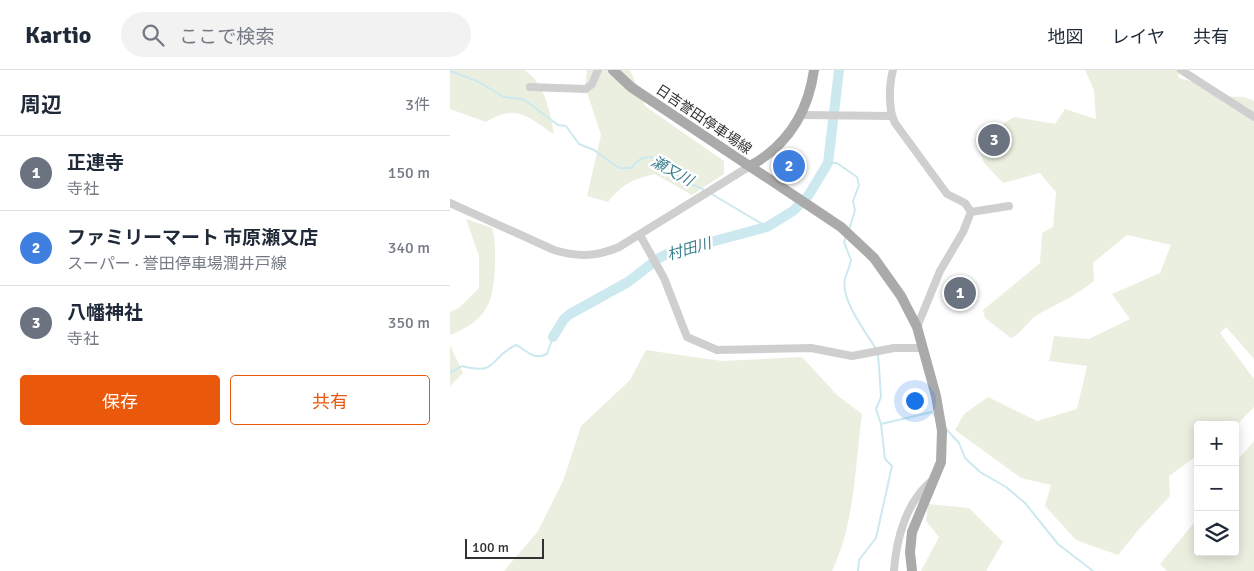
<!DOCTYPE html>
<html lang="ja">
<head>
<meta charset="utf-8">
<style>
  body { margin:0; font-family:Signika,"Noto Sans JP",sans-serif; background:#f2f2f3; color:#1f2937 }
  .controls { position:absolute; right:15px; bottom:15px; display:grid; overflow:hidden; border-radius:5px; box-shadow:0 2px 12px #0003 }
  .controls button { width:45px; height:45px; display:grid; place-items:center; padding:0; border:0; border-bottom:1px solid #e0e1e3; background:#fff; color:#1f2937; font:25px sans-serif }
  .scale { position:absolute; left:15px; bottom:12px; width:79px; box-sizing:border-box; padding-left:5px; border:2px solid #323232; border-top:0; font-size:14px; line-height:18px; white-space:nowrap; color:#323232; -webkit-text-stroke:4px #fff; paint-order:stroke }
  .you { position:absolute; left:464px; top:330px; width:18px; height:18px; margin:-12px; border:4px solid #fff; border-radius:50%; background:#1a73e8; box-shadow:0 0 0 8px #1a73e833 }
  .badge { display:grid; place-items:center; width:32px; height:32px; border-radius:50%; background:#ea580c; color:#fff; font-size:16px; font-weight:700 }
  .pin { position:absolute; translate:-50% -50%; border:2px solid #fff; box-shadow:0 1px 5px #0006 }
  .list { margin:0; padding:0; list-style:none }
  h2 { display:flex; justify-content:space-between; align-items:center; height:65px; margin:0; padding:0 20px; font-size:21px }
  h2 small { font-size:16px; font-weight:400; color:#747a83 }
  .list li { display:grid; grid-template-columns:32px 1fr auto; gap:15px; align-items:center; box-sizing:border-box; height:75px; padding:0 20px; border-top:1px solid #e0e1e3 }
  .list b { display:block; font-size:19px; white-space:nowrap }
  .list p { margin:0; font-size:16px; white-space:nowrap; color:#747a83 }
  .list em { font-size:16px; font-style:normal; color:#747a83 }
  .actions { display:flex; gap:10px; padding:15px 20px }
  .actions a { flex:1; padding:11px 0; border:1px solid #ea580c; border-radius:5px; text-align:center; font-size:18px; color:#ea580c }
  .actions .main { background:#ea580c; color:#fff }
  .icon { flex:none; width:28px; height:28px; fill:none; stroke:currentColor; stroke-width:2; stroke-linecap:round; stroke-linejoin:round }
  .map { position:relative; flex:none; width:804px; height:501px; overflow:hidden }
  header { display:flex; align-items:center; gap:30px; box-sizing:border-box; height:70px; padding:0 25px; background:#fff; border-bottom:1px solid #e0e1e3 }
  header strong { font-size:24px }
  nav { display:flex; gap:28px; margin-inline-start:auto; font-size:18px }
  .search { width:350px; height:45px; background:#f2f2f3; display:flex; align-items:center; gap:12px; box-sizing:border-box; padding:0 18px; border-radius:28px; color:#747a83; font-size:19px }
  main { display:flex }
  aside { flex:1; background:#fff }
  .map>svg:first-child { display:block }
  .green { fill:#ebefe0 }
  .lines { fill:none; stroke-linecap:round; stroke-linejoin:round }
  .stream { stroke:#cce9ef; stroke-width:2 }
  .river { stroke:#cce9ef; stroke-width:10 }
  .minor { stroke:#cfcfcf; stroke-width:8 }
  .major { stroke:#aaa; stroke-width:10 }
  .labels { text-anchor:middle; stroke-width:5; stroke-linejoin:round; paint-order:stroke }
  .street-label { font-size:14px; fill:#323232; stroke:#fff }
  .water-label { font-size:15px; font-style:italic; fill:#367d8c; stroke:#fff }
</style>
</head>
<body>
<header>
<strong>Kartio</strong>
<div class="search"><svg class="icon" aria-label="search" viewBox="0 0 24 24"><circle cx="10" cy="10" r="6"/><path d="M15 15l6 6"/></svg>ここで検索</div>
<nav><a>地図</a><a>レイヤ</a><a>共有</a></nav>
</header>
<main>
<aside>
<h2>周辺<small>3件</small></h2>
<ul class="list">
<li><span class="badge" style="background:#6b7280">1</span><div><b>正連寺</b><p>寺社</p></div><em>150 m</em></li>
<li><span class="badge" style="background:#3f7fe0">2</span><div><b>ファミリーマート 市原瀬又店</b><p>スーパー · 誉田停車場潤井戸線</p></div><em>340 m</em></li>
<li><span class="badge" style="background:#6b7280">3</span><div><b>八幡神社</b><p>寺社</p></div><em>350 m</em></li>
</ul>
<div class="actions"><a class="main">保存</a><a>共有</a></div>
</aside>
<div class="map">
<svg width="804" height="501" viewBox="0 0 804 501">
  <rect width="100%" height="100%" fill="#fff"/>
  <!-- green -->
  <path class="green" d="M 0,0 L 73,0 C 94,9 101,45 104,64 C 77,47 68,33 36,52 L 0,39 Z
    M 137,0 L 180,0 L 195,36 L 274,91 L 274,104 L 242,125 L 205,104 C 181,110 174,113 158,132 L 137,126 L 151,65 L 135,16 Z
    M 635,0 L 728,0 L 729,8 L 755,15 L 770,26 L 794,27 L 804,31 L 804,289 L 776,257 L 770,263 L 804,309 L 804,337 L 785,357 L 785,355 L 748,355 L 748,385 L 719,406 L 720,426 L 689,459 L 668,485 L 626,470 L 595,436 L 601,415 L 571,408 L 505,360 L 514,344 L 538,327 L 587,351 L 627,339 L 637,296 L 599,291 L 604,266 L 639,269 L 680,249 L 662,224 L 710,203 L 721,175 L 677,165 L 643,193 L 644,211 C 626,226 606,234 587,245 C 577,252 573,262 561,268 L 535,248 L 533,240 L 590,193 L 592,163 L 603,157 L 606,122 L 590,103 L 553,113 L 534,93 L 526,71 L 564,47 L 605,54 L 615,39 L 646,49 L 644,20 Z
    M 16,149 L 42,158 C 46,172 45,183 45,197 C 43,234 37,250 0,265 L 0,242 L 9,238 L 29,218 L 29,186 Z
    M 0,275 L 13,303 L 0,316 Z
    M 196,280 L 272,291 L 352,287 L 388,326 L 412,344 C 405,396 405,453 382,501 L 54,501 L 88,461 L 113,411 L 131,356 L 180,310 Z
    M 804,371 L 804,501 L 717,501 L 710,494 L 748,448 L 748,482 L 785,482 L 785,393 Z
    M 478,434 L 519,438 L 553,472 L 536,501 L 471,501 L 489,467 L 476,451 Z"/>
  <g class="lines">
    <!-- stream -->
    <path class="stream" d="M 0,1 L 27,11 L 54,27 L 73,29 L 108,55 L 116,56 L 129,74 L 144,80 L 169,98 L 181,98 C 200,75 210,93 228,107 C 236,113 247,116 256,121
      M 378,93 L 387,93 L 407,107 L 409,115 L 403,131 L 405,140 L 399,160
      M 260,123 L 317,157
      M 396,167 L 394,172 L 401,190 C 400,196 397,202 395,209 C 390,229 416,262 426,279
      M 0,303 L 12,296 C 49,306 39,287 66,275 C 77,280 83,291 97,284 L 103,267
      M 431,354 L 482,342 L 485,346
      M 496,359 L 509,373 L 515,388 L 530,402 L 556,417 L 575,433 L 608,474 L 643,501
      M 408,501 L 409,490 L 426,468 L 442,396 L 435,389 L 431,354 L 426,339 L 431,327 L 428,283"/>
    <!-- river -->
    <path class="river" d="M 103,267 L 114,249 L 120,244 L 178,212 L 209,188 L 219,183 L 317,157 L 343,141 L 358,126 L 378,93 L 389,0"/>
    <!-- minor -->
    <path class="minor" d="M 443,0 C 439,15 438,39 445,53 L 497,124 L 515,133 L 521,142 L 513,162 L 490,201 L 467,257
      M 731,0 L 804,47
      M 80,17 L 136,19 L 142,14 L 148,0
      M 351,45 L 442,46
      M 0,133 L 104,180 C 127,187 146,187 169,177 L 300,96
      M 521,142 L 559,136
      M 190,165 L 214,208 L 237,267 L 267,280 L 361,278 L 402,286 L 444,278 L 472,278
      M 444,501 C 446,469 457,429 484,409"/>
    <!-- major -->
    <path class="major" d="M 163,0 L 181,17 L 391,157 L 424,188 L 451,226 L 467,257 L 486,326 L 492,361 L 491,392 L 462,462 L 460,482 L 462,501
      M 300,96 C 338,75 358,43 364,0"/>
  </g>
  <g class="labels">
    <!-- street labels -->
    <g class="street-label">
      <text transform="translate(254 49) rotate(34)" y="5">日吉誉田停車場線</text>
    </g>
    <!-- water labels -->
    <g class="water-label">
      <text transform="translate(222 101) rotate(29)" y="5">瀬又川</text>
      <text transform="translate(239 179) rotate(-16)" y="5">村田川</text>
    </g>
  </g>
</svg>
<div class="controls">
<button>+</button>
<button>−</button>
<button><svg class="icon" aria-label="layers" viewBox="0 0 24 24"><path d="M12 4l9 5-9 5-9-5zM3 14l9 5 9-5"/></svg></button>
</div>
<div class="scale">100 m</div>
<div class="you"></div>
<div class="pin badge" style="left:510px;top:223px;background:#6b7280">1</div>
<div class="pin badge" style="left:339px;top:96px;background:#3f7fe0">2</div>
<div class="pin badge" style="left:544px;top:70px;background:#6b7280">3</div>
</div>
</main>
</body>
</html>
